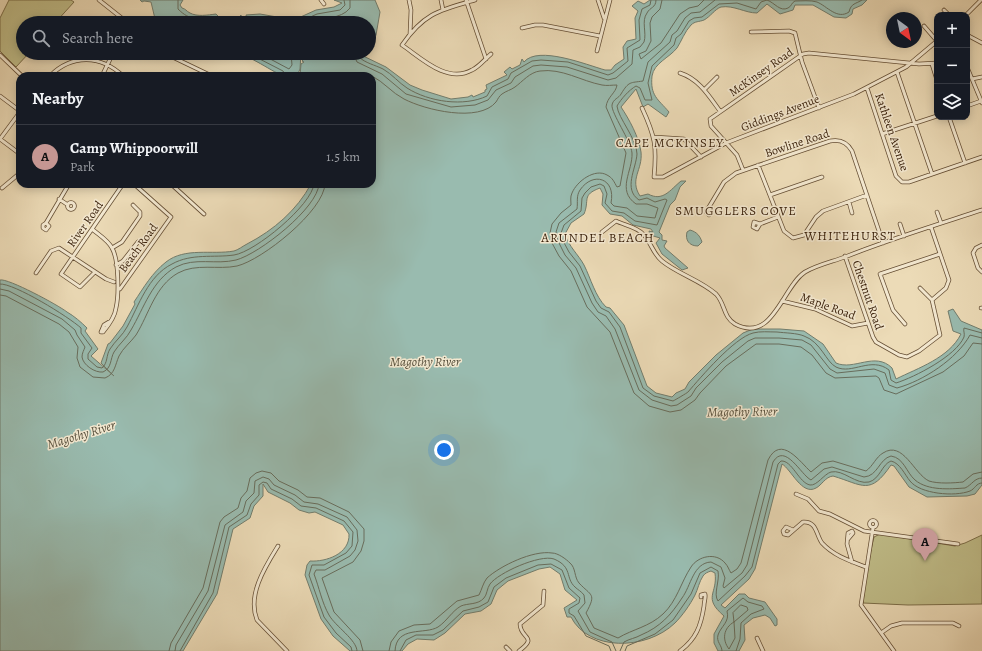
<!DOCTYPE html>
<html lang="en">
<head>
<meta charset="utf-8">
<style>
  body { margin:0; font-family:Alegreya,serif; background:#20242c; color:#f1f3f6 }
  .controls { position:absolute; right:12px; top:12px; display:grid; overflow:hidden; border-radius:8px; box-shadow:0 2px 10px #0003 }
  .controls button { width:36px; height:36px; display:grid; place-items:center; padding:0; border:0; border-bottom:1px solid #363941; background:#171b24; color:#f1f3f6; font:20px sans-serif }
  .compass { position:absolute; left:886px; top:12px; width:36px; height:36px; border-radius:50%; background:#171b24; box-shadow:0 2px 10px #0003; rotate:147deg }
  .you { position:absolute; left:444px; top:450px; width:14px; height:14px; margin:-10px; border:3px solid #fff; border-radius:50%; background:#1a73e8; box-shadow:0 0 0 6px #1a73e833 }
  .badge { display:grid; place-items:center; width:26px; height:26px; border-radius:50%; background:#c59692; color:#111; font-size:13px; font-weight:700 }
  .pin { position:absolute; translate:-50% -33px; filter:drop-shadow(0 1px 2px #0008) }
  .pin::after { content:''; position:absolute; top:21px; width:14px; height:12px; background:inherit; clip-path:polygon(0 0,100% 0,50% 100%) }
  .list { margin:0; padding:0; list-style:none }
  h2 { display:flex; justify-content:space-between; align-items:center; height:52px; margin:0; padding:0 16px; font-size:17px }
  h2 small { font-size:13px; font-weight:400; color:#9ea1a6 }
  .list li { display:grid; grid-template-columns:26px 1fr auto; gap:12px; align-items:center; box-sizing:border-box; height:64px; padding:0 16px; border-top:1px solid #363941 }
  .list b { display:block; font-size:15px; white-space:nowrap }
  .list p { margin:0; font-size:13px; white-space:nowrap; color:#9ea1a6 }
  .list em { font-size:13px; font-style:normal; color:#9ea1a6 }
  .icon { flex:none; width:22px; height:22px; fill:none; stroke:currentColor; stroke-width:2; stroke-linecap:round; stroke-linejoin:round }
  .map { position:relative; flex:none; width:982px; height:651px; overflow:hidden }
  .search { position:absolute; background:#171b24; box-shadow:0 2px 10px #0003; left:16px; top:16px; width:360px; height:44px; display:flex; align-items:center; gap:10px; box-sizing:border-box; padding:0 14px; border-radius:22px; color:#9ea1a6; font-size:15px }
  .panel { position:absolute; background:#171b24; box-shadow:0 2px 10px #0003; left:16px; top:72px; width:360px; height:116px; border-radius:12px }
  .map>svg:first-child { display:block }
  .green { fill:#c0bd89; stroke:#7c6e49 }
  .water { fill:#99bbaf; stroke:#727d6d }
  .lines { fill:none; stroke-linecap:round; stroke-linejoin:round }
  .shore { stroke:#686d5c; stroke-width:1 }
  .minor-casing { stroke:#654e34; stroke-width:4.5 }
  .minor { stroke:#f3e8d0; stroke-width:3 }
  .labels { text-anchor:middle; stroke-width:3; stroke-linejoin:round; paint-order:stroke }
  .street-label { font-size:12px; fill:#381f09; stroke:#f3e8d0 }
  .neighbourhood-label { font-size:13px; letter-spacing:1px; fill:#381f09; stroke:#f3e8d0 }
  .water-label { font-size:13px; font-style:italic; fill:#554e3b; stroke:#f3e8d0 }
</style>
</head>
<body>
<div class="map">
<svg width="982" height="651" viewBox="0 0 982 651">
  <rect width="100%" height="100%" fill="#ecdbb7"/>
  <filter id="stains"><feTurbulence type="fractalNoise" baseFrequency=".005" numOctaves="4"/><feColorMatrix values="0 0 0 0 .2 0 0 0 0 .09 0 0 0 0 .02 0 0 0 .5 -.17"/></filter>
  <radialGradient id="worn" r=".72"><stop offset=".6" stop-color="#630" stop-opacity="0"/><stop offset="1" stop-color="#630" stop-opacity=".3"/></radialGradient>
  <!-- green -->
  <path class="green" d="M 9,0 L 71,0 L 74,2 L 55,23 L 23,23 L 23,53 L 29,53 L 16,67 L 0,51 L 0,18 Z
    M 880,534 L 955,546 L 965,543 L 982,535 L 982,604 L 908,605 L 863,603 L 866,571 L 874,537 Z"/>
  <!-- water -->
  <path class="water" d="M 140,0 L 183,0 L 180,5 L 182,8 C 186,9 186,11 190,13 C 197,17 208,15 216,14 L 223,21 L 227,20 L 228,22 L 237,19 L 241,15 L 242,20 L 247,19 L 246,15 L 260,14 L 294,20 L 316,10 L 334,7 L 342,3 L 334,0 L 375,0 L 380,12 L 376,35 L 369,50 L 369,23 L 156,23 L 151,2 L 144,1 L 142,2 Z
    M 650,0 L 867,0 L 862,5 L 853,9 L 852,14 L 846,18 L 834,17 L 813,5 L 795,5 L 793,10 L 780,14 L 767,4 L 757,13 C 745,13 734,5 721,7 C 715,9 710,17 704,20 C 699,22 695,21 691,25 C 685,31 681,42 677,48 C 669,58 654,63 652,76 C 650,96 658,99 669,112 L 666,117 L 648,104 L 643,107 L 636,89 L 621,107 C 629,119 639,137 641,152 C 643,170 629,179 640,196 L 648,194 C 663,202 670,190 681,181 L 686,181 L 680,187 L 675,200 L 670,205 L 659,232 L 662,235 L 662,240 L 667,241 L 664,246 L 665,248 L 688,268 L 682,270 L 662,254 L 656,243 L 660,238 L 650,235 L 649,231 L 653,232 L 651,229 L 633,225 L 622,216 L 610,214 L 602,205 L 603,194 L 600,188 C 581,195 590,200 584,214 L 571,223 L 565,234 C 569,247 578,254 584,265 C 591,279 595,296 606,307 L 610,308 L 624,325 L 647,386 L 656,393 L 672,397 L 676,393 L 685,389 L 689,382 L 716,355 L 743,333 L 753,329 L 780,329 L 804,331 L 823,344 L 836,363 C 854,371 875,351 892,368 L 896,379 C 918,368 949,358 961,334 L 953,331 L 948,311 L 953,309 L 961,321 L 982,330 L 982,485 L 975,494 L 967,496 L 927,497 L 909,487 L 894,466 L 891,465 C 870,496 863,485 833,476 C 825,477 822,485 816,488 C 802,496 791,469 782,464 L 755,569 L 749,579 L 721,605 L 725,608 L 739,594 L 745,594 L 749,598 L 765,602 L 777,619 L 777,625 L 775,626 L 770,618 L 765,615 L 753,618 L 744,625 L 745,640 L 739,651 L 718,651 L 714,643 L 714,634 L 724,616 C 702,597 718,594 715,573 L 711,571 C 708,572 705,573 703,576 C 699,582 698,589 695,595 C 690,605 682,616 675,623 C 646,651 588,651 571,617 L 567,617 L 564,608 L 577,600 L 565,590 L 560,574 L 550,567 L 539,569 L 508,581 L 497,590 L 491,604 L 481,611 L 465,614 L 445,633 L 434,640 L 417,639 L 408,644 L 402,651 L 350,651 L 333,636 L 321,619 L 305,575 L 307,565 L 310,561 C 326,562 350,554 349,534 L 343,525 L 315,512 L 309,513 L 299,510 L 290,503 L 268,492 L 263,484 L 263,496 L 254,506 L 250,518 L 233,529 L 217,594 L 183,651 L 0,651 L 0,280 C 8,278 58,305 67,312 C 74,316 81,322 87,328 L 85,331 L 98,349 L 91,356 L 114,376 L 101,363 L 108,344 L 110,343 L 123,326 L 135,304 L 134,302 C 144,287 152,273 166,262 C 185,247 212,255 234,251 C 238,250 243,246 247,244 C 274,230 297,210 311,184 L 372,184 L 372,76 L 300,76 L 301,64 L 304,62 L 302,61 L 307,56 L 302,53 L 357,53 L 386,67 L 410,85 L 422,90 L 451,99 L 468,97 L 472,95 L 473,97 L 485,92 L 485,90 L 487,89 L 486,85 L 507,75 L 504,72 L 510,67 L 512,69 L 520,65 L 522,59 L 524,62 C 538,45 587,65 605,70 L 611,70 L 615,65 L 624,59 L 623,47 L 627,41 L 636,39 L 635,18 L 638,11 L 632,6 L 638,1 L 644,4 Z
    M 213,53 L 301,53 L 300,69 L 297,76 C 293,76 288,77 284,76 C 269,71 245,50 230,55 L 230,54 L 216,55 Z
    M 690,230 C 697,232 700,236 702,242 L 698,246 C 689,246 685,240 687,232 Z"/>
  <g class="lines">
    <!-- shore -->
    <path class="shore" d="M 178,0 L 178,9 C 190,21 198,19 213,18 L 219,23
      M 662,0 L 660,9 L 652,17 L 650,23 L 651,41 L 646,51 L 639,54 L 641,59 L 661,43 L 680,14 L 689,8 L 698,6 L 704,0
      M 715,0 L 700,12 L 691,13 L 685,18 L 677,31 L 672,35 L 670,42 L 648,62 L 643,81 C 630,83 629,81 621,94 C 619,98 613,99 612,105 C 611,113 631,141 632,153 C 633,171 616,190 636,204 L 647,204 L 658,208 L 655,218 L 637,216 L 627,208 L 614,206 L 611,203 C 616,178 593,171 580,190 C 576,196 578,202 577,209 L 559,223 L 556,232 L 558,241 L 565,255 L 576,268 L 592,303 L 598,312 L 606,316 L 615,329 L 639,390 L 652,400 L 671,406 L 677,405 L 691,396 L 696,388 L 722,362 L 748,341 L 755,338 L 779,338 L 802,340 L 811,345 L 830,369 L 837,373 L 874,369 L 885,373 L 889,385 L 897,388 C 923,381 957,359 970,335 L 982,338
      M 862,0 C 856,4 851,3 849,12 C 837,20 827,6 817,2 C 811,0 801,1 795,1 C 791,3 792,6 788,8 C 780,12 775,3 767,0 L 761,2 L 756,9 L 737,3 L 719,4 L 702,17 L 694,18 L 689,21 L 681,34 L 676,38 L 674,45 L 652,66 L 648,83 L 652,100 L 645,100 L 640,88 L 636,86 C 629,90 621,99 617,106 C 618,118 637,139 637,154 C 636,169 623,189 639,200 L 647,198 L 655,202 L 665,199 L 667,200 L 657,225 L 635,221 L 624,213 L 612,211 L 605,203 L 607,194 L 604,186 L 600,184 L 591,187 L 585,193 L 582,198 L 581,211 L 564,225 L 561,233 L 562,239 L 569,252 L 580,266 L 596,301 L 601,308 L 609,312 L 620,327 L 643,388 L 654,396 L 673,401 C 675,400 687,393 688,392 C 701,377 734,338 753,333 C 760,331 769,332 777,332 C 785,333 797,333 804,336 C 821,342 826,362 836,367 C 852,375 871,356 889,370 L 891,380 L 896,383 C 915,377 956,356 964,337 C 965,333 963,331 964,328 L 982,333
      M 247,23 C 258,15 276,21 290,23
      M 297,23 L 317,14 L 340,10 L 345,5 L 344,0
      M 309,23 C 321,17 341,20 350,8 L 350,0
      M 248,53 L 283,71 L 286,76
      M 259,53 L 289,69 L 292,65 L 291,53
      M 353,53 L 357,62 L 382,74 L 406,94 L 451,107 L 475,105 L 488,100 L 496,90 L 511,83 L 515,77 L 533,66 L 541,65 L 567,67 L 608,80 L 616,78 L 632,64 L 633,50 L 640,47 L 644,42 C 647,33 641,21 647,13 C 650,7 656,8 656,0
      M 358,53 L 359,57 C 365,63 375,65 383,69 C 392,74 399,83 407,88 C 429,102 464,107 487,96 L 492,87 L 508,79 L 511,73 L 532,61 L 541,60 L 568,62 L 608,75 L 613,73 L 628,61 L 627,48 L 640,40 L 639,20 L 642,9 L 650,5 L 651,0
      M 372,76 C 384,82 392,93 404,99 C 425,110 479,123 496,102 C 498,99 499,96 502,94 C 506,91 511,90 515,87 C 522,82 530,72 540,71 C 562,68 581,81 602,85 C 607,86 612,85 617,85 C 616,93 607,97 606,107 L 626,153 L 620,186 L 617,187 C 614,182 613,178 607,175 C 595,168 577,181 572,193 C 570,197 571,201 571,205 L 561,213 L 552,224 L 550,233 L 552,243 L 559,256 L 571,271 L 587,307 L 610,332 L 634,393 L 649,406 L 670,412 L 681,410 L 695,400 L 700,393 L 726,366 L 756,344 L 779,344 L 801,347 L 812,355 L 826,373 L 835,378 L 876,376 L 879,378 L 884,390 L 896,394 L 943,372 L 964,356 L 973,343 L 982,344
      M 0,284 C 14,283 69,317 81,328 L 81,333 L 92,348 L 88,354 L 88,359 L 97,367 L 102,368 C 108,363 106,355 110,349 C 115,341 123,335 127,327 C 139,305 148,276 172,264 C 192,253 213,258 234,255 C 255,252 312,205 314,184
      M 0,289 L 9,291 L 62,319 L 75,330 L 77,335 L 85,347 C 84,350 82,353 82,357 C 83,365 95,373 103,372 C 112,368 110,359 114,352 C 119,344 127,338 131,330 C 144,308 152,280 176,267 C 195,257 216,265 236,260 C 259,254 318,208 319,184
      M 0,295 L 6,296 L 59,324 L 69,332 L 78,347 L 77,358 L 80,367 L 93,377 L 105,378 C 115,374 115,365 119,356 C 123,348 131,342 136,335 C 149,314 155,286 178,273 C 196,263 218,270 237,266 C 262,260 324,211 325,184
      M 741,605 L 747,607 L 748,610 L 734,622 L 733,613 Z
      M 734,622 L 735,638 L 729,649 C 722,640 723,628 734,622 Z
      M 169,651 L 171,643 L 203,588 L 220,522 L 224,517 L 238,508 L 241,498 L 247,491 L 250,478 L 256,473 L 262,471 L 271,473 L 279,481 L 298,490 L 307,497 L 320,498 L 349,512 L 364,529 L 364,541 L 361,551 L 353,562 L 322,578 L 334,612 L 360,640 L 363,651
      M 175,651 L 176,645 L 208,591 L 225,525 L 243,512 L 246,501 L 254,493 L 255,481 L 263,477 L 269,479 L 274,485 L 295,495 L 304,502 L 318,504 L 347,517 L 357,530 L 358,541 L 355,550 L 350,556 L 325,570 L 316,570 L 314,574 C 319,587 322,603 329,615 C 335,626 357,640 357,651
      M 180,651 L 213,593 L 229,527 L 247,515 L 251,504 L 259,495 L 259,485 L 263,482 L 267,483 L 271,489 L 292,499 L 301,506 L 316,508 L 344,521 L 353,532 L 352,546 L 346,553 L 324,565 L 312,565 L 309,575 L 324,617 L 336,633 L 351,647 L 352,651
      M 389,651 L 391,642 L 399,631 L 414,625 L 430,624 L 457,601 L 479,595 C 482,589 483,583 487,578 C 500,566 533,550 552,553 C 558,553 566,559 570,563 C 576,568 574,577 579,583 C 591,596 597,593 586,613 L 594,628 L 618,638 C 633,629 649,627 663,614 C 677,601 681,582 691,567 C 698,556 716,552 725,563 C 728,566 729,570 731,573 L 737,569 L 741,563 L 768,460 C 781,434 800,462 811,472 L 822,463 L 833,461 L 866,471 C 873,466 876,457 883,453 C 903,440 914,474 929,481 C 938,484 954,483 963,482 L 973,474 L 982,472
      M 395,651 C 396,625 425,635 438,627 C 447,621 452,611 461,606 C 468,603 478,605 484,598 C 487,595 487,588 490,584 C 498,573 540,554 554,559 C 573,567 565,578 575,587 C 578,590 581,591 584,595 L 585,603 L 578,611 L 590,632 L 612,642 L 616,651
      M 400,651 L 406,640 L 416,635 L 433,635 L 443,630 L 463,611 L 479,607 L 488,602 L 494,587 L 506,578 L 538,565 L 551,564 L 562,570 L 569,588 L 580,598 L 579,603 L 569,609 L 569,613 L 574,616 L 586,636 L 609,646 L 611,651
      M 620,651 L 624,642 C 629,639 636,638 641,635 C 660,627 671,615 682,598 C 691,586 693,563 711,562 L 721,567 L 725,578 L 723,586 L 724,588 L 742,573 L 747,565 L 773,462 C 785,442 801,475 811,480 L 824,469 L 832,467 L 864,477 C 878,476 879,459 891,456 C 904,458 906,472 915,480 C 928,491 950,489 965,488 C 972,485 974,478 982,478
      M 625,651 L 627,646 L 655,634 L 673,620 L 691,594 L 700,573 L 711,567 L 718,571 C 720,581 713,594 718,601 L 745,576 L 752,567 L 778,464 L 781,461 C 792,460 799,483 810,485 C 817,486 824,474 831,472 C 843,469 856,485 869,482 C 880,479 882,464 891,461 C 900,463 905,475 910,481 C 920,494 955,497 970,491 C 975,489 976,483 982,483
      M 722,651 C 722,645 716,642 718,635 C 721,626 730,622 727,611 L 743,598 L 748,602 L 762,606 L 764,609 L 751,614 L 741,623 L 740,639 L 736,651"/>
    <defs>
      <path id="minor" d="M 99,0 L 128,23
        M 321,0 L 324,4
        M 409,0 L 411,10 L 410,34
        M 441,0 L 443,10
        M 466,0 L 486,59
        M 475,0 C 440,10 424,13 402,45 C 421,58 447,84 472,70 C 479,67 485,59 491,54
        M 598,0 L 604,18
        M 944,10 L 949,15
        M 966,15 L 981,0
        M 924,26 L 937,41
        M 522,28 L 535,25 L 543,25 L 600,36
        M 751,32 L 789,31 L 795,33 L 802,62 L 819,108
        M 967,35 L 982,43
        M 597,51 L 610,0
        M 164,53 L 212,76
        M 0,55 L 22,76
        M 932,64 L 937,80
        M 967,67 L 982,103
        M 897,72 L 932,174
        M 680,73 C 699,79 709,96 720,111
        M 50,76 C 72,54 101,55 123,76
        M 102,76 L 113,53
        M 972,79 L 982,77
        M 867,88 L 896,176 L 902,182 L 909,182 L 982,157
        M 704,90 L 717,77
        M 0,96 L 20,111
        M 967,106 L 981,101
        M 642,108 C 655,136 657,146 654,177 L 663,177 L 726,143 L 854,94 L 906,67 L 937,41
        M 949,117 L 965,163
        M 882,134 L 937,116
        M 654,137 L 684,139 L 701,157
        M 0,139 L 20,112
        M 0,139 L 20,154
        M 758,165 L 784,231 L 793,238 L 804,235 L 816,217 L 823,211 L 867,195
        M 743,170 L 737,155 L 711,126 L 710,119 L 803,54 L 809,53 L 919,64 L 937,63
        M 171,184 L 204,214
        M 2,188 L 20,173
        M 770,195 L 822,177
        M 59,199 L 68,205
        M 849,202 L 852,213
        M67.5 206a3.5 3.5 0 1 1 7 0a3.5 3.5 0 1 1-7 0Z
        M 709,209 L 711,212 L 709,215 L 706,212 L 724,182 L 736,173 L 830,141 C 840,139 847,142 852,151 L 883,243
        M 937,212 L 941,223
        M 46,223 L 49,226 L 46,230 L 43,228 L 43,225 L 46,223 L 69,184
        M 760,224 L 757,229 L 753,227 L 754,222 L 760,224 L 778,217
        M 900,224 L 904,236
        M 92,229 C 99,235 108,240 112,248 C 119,260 119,295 116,308 C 115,316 108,326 103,332 L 101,332
        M 602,232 L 616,221 C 624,225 637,227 643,234 C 651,242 653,254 662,261 C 678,274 700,280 716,294 C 725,303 723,317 735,324 C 773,344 782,287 805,272 C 817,265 831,262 845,257 C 890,239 936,225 982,210
        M 982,245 L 976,248 L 973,253 L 978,268 L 982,272
        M 112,248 L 122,242 L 140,216 L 140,212 L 133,205
        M 845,256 L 873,337 L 876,342 L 899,355 L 907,357 L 919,351 L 940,335 L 932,300 L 946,288 L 949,280 L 931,227
        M 116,265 L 123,261 L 138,242
        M 95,272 L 80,287 L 61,274 L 123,184
        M 36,273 L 51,251 L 59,248 L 106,279 L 114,282
        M 920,288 L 932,300
        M 120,289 L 171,217 L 134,184
        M 782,301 L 815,309 L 852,326 L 868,323
        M 981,308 L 982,308
        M 905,324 L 893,310 L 880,274 L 940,254
        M 101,332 L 104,325 L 109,322
        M 796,494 L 808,499 L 819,511 L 830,514 L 864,531 L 958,544
        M869.5 524a3.5 3.5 0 1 1 7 0a3.5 3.5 0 1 1-7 0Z
        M 873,528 L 861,605 L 894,651
        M 793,530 L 786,527 L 783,531 L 784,534 L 788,535 L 803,522 C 817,521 816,535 822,543 C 834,556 850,561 866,567
        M 848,539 L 853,533 L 852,531 L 848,533 L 847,544 L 852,562
        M 278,546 C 265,567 247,595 257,620 L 287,651
        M 881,633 L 891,626 L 902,623 L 953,623 L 959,626
        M 757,638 L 763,651
        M 506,647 L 510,651
        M 519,651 C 539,636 520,639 520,624 L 543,605 L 544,591
        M 680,651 C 696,639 701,626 704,606 C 704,601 706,598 705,594 L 701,595 L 701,597"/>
    </defs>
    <!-- minor casing -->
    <use href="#minor" class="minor-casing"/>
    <!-- minor -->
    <use href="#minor" class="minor"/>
  </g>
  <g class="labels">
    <!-- street labels -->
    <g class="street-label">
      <text transform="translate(761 72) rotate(-35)" y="4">McKinsey Road</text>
      <text transform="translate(780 113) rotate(-21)" y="4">Giddings Avenue</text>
      <text transform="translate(892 132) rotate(71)" y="4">Kathleen Avenue</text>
      <text transform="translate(797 143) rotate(-18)" y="4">Bowline Road</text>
      <text transform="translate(85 224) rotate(-55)" y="4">River Road</text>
      <text transform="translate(138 248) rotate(-54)" y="4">Beach Road</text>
      <text transform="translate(868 295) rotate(71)" y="4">Chestnut Road</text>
      <text transform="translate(828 306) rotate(20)" y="4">Maple Road</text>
    </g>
    <!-- neighbourhood labels -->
    <g class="neighbourhood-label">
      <text x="670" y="147">CAPE MCKINSEY</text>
      <text x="736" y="215">SMUGGLERS COVE</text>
      <text x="850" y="240">WHITEHURST</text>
      <text x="598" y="242">ARUNDEL BEACH</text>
    </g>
    <!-- water labels -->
    <g class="water-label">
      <text x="425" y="366">Magothy River</text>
      <text transform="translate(742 411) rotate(-1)" y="5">Magothy River</text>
      <text transform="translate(81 434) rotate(-17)" y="5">Magothy River</text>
    </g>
  </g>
  <rect width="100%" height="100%" filter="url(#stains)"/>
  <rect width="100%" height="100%" fill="url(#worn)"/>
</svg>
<div class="controls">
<button>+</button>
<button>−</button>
<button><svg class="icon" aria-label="layers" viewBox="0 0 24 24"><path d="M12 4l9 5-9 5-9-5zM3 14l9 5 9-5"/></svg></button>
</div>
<svg class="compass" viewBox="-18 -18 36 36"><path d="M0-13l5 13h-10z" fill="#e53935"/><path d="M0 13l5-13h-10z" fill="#9ea1a6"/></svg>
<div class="you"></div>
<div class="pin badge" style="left:925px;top:561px">A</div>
<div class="search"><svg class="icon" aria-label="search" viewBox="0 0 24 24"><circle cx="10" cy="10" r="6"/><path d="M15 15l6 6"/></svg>Search here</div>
<section class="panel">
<h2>Nearby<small></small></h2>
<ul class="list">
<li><span class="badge">A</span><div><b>Camp Whippoorwill</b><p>Park</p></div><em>1.5 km</em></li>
</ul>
</section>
</div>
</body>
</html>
